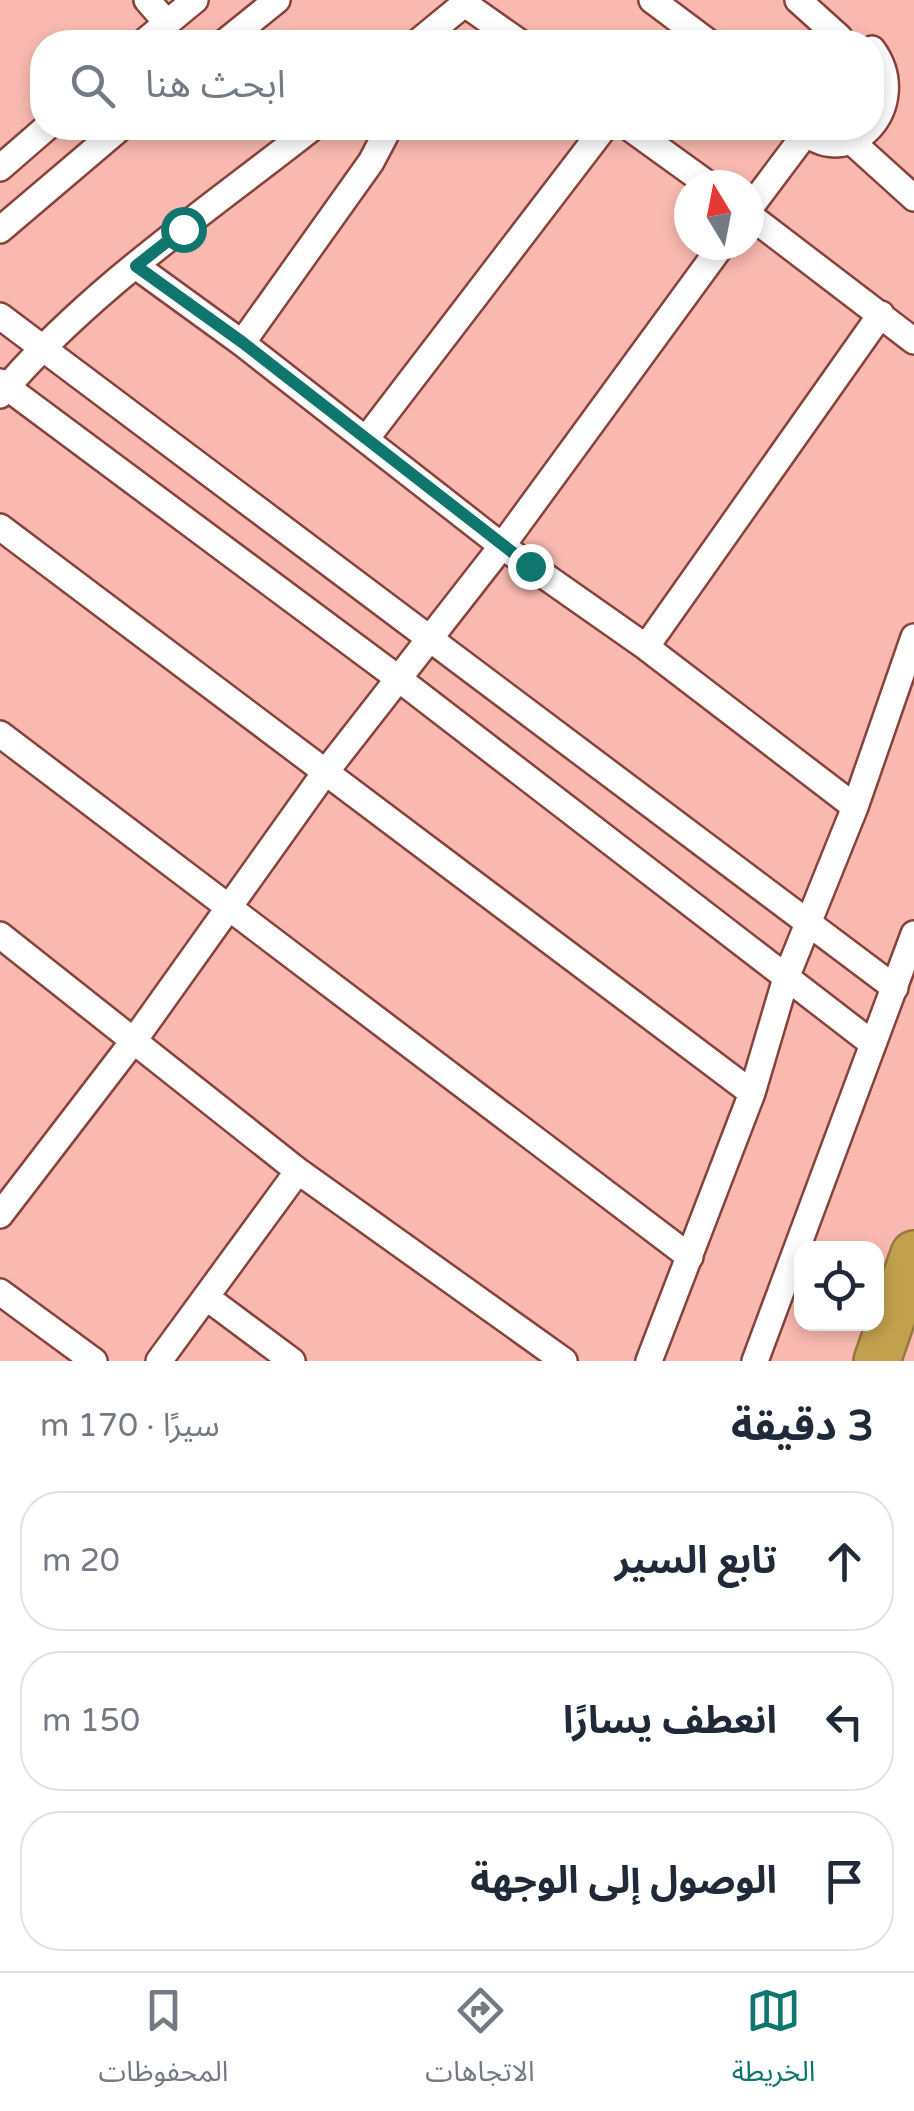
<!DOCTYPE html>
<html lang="ar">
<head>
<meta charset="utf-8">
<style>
  body { margin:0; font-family:"Varela Round","Noto Sans Arabic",sans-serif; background:#f6f6f7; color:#1f2937; direction:rtl }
  .controls { position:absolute; right:30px; bottom:30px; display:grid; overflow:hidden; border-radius:20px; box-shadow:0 5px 15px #0003 }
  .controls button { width:90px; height:90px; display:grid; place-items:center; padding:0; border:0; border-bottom:2px solid #e0e1e3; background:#fff; color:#1f2937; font:50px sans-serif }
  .compass { position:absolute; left:674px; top:170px; width:90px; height:90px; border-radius:50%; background:#fff; box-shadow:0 5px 15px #0003; rotate:350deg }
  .stop { position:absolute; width:30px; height:30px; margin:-22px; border:8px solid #0f766e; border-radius:50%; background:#fff }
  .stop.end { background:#0f766e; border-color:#fff; box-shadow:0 2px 10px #0008 }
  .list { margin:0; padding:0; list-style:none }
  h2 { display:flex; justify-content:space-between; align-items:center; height:130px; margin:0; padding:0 40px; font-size:42px }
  h2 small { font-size:32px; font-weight:400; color:#747a83 }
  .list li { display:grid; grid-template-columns:65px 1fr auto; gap:30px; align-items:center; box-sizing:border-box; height:140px; margin:0 20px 20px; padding:0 20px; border:2px solid #e0e1e3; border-radius:40px }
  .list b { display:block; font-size:38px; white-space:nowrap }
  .list em { font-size:32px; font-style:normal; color:#747a83 }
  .icon { flex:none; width:55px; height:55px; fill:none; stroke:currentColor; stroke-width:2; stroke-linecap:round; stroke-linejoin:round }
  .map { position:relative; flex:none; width:914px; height:1361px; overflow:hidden; direction:ltr }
  .search { position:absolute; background:#fff; box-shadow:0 5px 15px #0003; left:30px; right:30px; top:30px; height:110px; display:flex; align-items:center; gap:25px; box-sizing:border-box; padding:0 35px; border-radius:40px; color:#747a83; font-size:38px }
  .sheet { height:610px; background:#fff }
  nav { display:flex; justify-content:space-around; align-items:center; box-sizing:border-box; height:140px; border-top:2px solid #e0e1e3; background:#fff; font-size:28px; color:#747a83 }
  nav a { display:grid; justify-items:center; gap:5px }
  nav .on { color:#0f766e }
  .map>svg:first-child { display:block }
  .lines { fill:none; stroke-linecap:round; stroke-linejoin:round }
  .minor-casing { stroke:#86423b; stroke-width:30 }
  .motorway-casing { stroke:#987740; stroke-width:50 }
  .minor { stroke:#fff; stroke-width:25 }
  .motorway { stroke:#c2a14e; stroke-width:45 }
  .route { stroke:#0f766e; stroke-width:12 }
</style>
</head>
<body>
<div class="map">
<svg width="914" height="1361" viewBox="0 0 914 1361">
  <rect width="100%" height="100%" fill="#f9b9b0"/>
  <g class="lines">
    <defs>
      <path id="minor" d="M 147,0 L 167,23
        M 652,0 L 708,42
        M 798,0 L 839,37
        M 465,4 L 519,42
        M 144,42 L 195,0
        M 225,42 L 277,0
        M 418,42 L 469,0
        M 630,128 L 709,185
        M 801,128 C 848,176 914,105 872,49
        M 851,141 L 914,198
        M 0,168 L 46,128
        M 749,209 L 806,133
        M 749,215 L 914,341
        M 0,230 L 120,128
        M 136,266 L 242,343 L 502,546 L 646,647 L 855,807
        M 0,316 L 895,988
        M 242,343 L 371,162 L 389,128
        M 0,382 L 399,679 L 873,1044
        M 0,395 C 88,291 205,212 312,128
        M 366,439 L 604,128
        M 0,527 L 752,1093
        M 646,647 L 881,314
        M 0,734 L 690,1257
        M 0,935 L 298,1171 L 564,1361
        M 0,1215 L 135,1039 L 324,774 L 502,546 L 722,245
        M 0,1292 L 94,1361
        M 206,1297 L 292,1361
        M 159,1361 L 298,1171
        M 649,1361 L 752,1093 L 786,978 L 855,807 L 914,637
        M 755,1361 L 914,934"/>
      <path id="motorway" d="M 877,1361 L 914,1254"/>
    </defs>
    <!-- minor casing -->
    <use href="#minor" class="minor-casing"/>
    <!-- motorway casing -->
    <use href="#motorway" class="motorway-casing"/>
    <!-- minor -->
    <use href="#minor" class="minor"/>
    <!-- motorway -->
    <use href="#motorway" class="motorway"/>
  </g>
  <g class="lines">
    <!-- route -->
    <path class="route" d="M 183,229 L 136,266 L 242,342 L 530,566"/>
  </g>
</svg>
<div class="controls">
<button><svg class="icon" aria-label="locate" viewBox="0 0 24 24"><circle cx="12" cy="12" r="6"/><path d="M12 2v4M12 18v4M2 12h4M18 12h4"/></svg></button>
</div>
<svg class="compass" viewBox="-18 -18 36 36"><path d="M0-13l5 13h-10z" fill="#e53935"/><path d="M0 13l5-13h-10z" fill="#747a83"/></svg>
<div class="stop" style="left:183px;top:229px"></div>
<div class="stop end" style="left:530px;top:566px"></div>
<div class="search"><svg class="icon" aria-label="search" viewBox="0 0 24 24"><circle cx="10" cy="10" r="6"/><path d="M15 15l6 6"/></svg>ابحث هنا</div>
</div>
<section class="sheet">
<h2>3 دقيقة<small>سيرًا · 170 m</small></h2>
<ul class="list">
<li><svg class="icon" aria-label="ahead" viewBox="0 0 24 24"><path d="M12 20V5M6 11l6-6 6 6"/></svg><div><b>تابع السير</b></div><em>20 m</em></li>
<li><svg class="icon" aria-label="left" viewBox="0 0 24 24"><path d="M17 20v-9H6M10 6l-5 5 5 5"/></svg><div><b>انعطف يسارًا</b></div><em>150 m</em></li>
<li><svg class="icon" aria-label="arrive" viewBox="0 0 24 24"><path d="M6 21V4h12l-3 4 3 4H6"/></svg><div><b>الوصول إلى الوجهة</b></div></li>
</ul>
</section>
<nav>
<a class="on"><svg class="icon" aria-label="map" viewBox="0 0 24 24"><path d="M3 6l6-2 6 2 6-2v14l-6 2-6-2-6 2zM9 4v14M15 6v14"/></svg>الخريطة</a>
<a><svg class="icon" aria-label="directions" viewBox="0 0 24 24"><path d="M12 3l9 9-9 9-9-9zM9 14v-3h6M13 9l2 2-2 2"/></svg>الاتجاهات</a>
<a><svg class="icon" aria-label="saved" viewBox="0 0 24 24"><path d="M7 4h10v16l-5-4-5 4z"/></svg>المحفوظات</a>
</nav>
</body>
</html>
